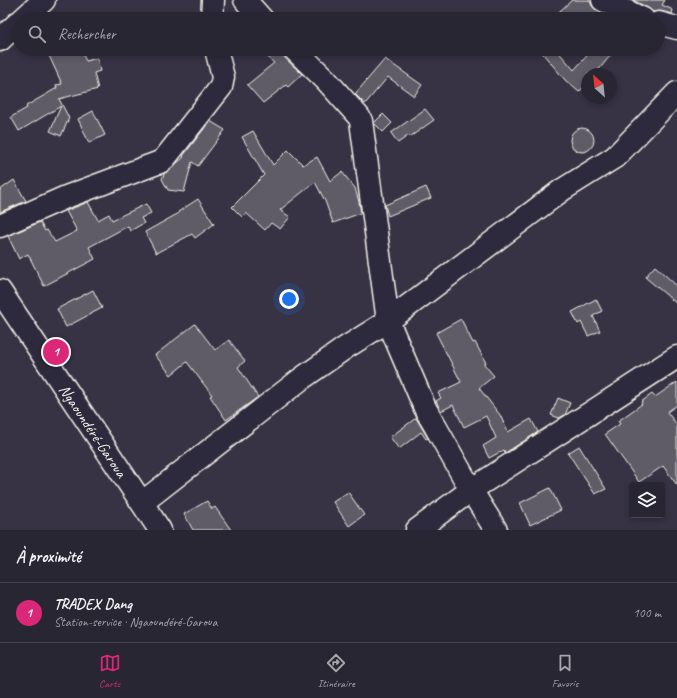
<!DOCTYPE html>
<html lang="fr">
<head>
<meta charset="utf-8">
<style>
  body { margin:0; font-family:Caveat,sans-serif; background:#312e3b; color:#f1f3f6 }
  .controls { position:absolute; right:12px; bottom:12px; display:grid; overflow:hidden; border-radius:4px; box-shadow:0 2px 6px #0003 }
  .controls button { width:36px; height:36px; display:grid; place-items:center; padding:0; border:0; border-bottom:1px solid #45434e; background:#292633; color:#f1f3f6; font:20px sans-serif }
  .compass { position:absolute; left:581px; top:68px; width:36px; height:36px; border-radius:50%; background:#292633; box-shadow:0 2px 6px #0003; rotate:333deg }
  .you { position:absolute; left:289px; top:299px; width:14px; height:14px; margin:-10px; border:3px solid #fff; border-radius:50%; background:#1a73e8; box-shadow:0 0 0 6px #1a73e833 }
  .badge { display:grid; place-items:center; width:26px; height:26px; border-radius:50%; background:#db2777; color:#fff; font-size:13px; font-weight:700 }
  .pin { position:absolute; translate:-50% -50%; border:2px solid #fff; box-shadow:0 1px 4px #0006 }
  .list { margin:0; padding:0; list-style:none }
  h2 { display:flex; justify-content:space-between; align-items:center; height:52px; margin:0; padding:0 16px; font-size:17px }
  h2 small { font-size:13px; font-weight:400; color:#a5a5ac }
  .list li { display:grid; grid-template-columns:26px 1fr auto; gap:12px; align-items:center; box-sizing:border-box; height:60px; padding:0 16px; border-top:1px solid #45434e }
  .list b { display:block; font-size:15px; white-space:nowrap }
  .list p { margin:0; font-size:13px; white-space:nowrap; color:#a5a5ac }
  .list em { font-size:13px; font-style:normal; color:#a5a5ac }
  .icon { flex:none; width:22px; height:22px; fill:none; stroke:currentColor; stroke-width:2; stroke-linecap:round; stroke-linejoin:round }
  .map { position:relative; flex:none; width:677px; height:530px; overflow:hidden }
  .search { position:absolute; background:#292633; box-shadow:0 2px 6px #0003; left:12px; right:12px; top:12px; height:44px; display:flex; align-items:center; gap:10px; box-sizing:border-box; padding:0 14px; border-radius:22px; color:#a5a5ac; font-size:15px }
  .sheet { height:112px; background:#292633 }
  nav { display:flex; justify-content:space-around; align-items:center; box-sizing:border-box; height:56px; border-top:1px solid #45434e; background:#292633; font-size:11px; color:#a5a5ac }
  nav a { display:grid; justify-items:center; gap:2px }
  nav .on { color:#db2777 }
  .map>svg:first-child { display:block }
  .building { fill:#5f5c67; stroke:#f4f1e8 }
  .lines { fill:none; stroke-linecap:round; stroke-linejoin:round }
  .minor-casing { stroke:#f4f1e8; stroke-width:25 }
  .highway-casing { stroke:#f4f1e8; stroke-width:25 }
  .minor { stroke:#2f2a3d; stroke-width:22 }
  .highway { stroke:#2f2a3d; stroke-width:22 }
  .labels { text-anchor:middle; stroke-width:3.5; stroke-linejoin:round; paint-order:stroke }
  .street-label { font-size:16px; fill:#f4f1e8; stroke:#2f2a3d }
</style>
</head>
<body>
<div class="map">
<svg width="677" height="530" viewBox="0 0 677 530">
  <rect width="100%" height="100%" fill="#373244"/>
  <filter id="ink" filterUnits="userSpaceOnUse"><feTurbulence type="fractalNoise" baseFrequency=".025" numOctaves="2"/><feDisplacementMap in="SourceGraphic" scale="8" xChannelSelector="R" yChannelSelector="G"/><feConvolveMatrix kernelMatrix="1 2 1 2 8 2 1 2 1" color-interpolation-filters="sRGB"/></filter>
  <g filter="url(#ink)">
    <!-- building -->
    <path class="building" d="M 572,0 L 589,0 L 593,7 L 597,11 L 614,19 L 551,19 Z
      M 633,0 L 665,0 L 662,5 L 673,10 L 672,14 L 661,11 L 653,12 L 648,8 Z
      M 46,49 L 80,49 L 86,61 L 97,58 L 100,71 L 94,73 L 98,89 L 59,99 L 69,118 L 61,136 L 50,131 L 61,106 L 19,131 L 11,117 L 27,108 L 26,106 L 57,88 L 56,85 L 62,84 Z
      M 259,49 L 282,49 L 282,53 L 285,58 L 302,74 L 288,87 L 286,85 L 263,103 L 247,85 L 274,63 Z
      M 539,49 L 556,49 L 574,70 L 593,49 L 616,49 L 595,74 L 587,74 L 587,83 L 579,92 L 565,80 Z
      M 385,59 L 422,85 L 414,96 L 388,77 L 365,104 L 355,94 Z
      M 425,109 L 434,120 L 410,137 L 409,135 L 398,143 L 391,133 Z
      M 93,111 L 105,135 L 89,143 L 78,119 Z
      M 383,114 L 392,123 L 383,132 L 374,123 Z
      M 210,121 L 225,130 L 198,166 L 192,162 L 184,192 L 168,190 L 162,179 L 164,174 L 184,157 L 183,156 Z
      M570 140a12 12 0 1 1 24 0a12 12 0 1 1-24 0Z
      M 253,131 L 273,165 L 288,150 L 303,165 L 317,157 L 330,181 L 342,172 L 355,188 L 359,202 L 361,213 L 333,223 L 325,201 L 315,182 L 280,210 L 290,217 L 280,229 L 271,223 L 265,230 L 246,213 L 242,217 L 232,207 L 264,175 L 242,137 Z
      M 14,180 L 26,201 L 0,212 L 0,190 Z
      M 426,187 L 431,198 L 388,216 L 385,205 Z
      M 198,199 L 214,224 L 195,238 L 192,234 L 156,253 L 145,232 L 179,213 L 178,212 Z
      M 88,202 L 98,220 L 109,214 L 112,220 L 146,204 L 151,213 L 141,218 L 144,223 L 130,231 L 128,226 L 89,247 L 95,259 L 44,286 L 28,254 L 19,259 L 8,236 L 40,222 L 45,231 L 47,230 L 55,242 L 77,231 L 66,211 Z
      M 655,266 L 677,286 L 677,304 L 645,277 Z
      M 93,290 L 102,308 L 66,327 L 57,309 Z
      M 596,299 L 602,311 L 593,316 L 600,331 L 588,336 L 581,322 L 578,324 L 572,312 Z
      M 461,319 L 473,343 L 475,342 L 486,363 L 484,364 L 494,376 L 479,388 L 500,415 L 508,432 L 531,419 L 538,432 L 505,453 L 504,450 L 489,458 L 483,446 L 496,438 L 486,416 L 464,427 L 453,405 L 441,411 L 436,401 L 441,398 L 438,393 L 461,382 L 436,333 Z
      M 195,324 L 215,350 L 229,340 L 245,361 L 238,367 L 258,397 L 226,420 L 210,396 L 212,395 L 187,362 L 171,375 L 155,355 Z
      M 677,382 L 677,405 L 667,412 L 677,425 L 677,485 L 663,466 L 639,482 L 605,434 L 620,424 L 618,421 L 642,404 L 641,402 L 652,394 L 655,397 Z
      M 558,398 L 570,403 L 565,415 L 559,418 L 551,415 Z
      M 416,418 L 428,438 L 426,439 L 421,432 L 399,449 L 390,437 Z
      M 579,446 L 606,489 L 595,494 L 568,453 Z
      M 550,488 L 561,510 L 530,525 L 520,503 Z
      M 348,492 L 364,515 L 349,526 L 333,502 Z
      M 207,501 L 212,509 L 215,507 L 231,530 L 193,530 L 184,514 Z"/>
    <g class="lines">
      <defs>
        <path id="minor" d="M 245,0 L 262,19
          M 603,0 L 643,19
          M 23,19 L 44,0
          M 212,19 L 213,0
          M 658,23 L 677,28
          M 0,40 L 19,22
          M 294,49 L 326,80 L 359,117 L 361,121 L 388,321 L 425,408 L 471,490 L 496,530
          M 0,226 L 66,197 L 160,162 L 165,158 L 221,87 L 223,77 L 216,49
          M 143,502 L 301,379 L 345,348 L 388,321 L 562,190 L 615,157 L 677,93
          M 417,530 L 471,490 L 677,357"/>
        <g id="highway">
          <path id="s1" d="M 0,291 L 160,530"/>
        </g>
      </defs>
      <!-- minor casing -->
      <use href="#minor" class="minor-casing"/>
      <!-- highway casing -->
      <use href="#highway" class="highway-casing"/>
      <!-- minor -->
      <use href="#minor" class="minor"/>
      <!-- highway -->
      <use href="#highway" class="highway"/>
    </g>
  </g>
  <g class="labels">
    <!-- street labels -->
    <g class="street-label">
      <text dy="6" stroke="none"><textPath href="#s1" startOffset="168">Ngaoundéré-Garoua</textPath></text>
    </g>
  </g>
</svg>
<div class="controls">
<button><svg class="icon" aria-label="layers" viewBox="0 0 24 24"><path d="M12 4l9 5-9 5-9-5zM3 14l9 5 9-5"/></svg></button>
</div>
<svg class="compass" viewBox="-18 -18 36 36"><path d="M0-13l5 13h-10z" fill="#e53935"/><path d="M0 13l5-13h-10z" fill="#a5a5ac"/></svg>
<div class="you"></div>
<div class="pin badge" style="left:56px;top:352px">1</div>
<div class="search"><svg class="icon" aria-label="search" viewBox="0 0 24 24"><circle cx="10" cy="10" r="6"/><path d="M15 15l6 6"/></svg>Rechercher</div>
</div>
<section class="sheet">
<h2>À proximité<small></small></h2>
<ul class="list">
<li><span class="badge">1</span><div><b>TRADEX Dang</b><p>Station-service · Ngaoundéré-Garoua</p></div><em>100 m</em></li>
</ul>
</section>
<nav>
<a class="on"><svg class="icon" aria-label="map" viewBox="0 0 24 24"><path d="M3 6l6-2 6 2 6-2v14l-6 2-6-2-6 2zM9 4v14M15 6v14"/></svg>Carte</a>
<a><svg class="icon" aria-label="directions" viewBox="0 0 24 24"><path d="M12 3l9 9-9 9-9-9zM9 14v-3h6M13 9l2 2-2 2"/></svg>Itinéraire</a>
<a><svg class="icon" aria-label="saved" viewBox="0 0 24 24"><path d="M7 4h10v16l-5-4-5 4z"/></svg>Favoris</a>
</nav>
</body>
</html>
